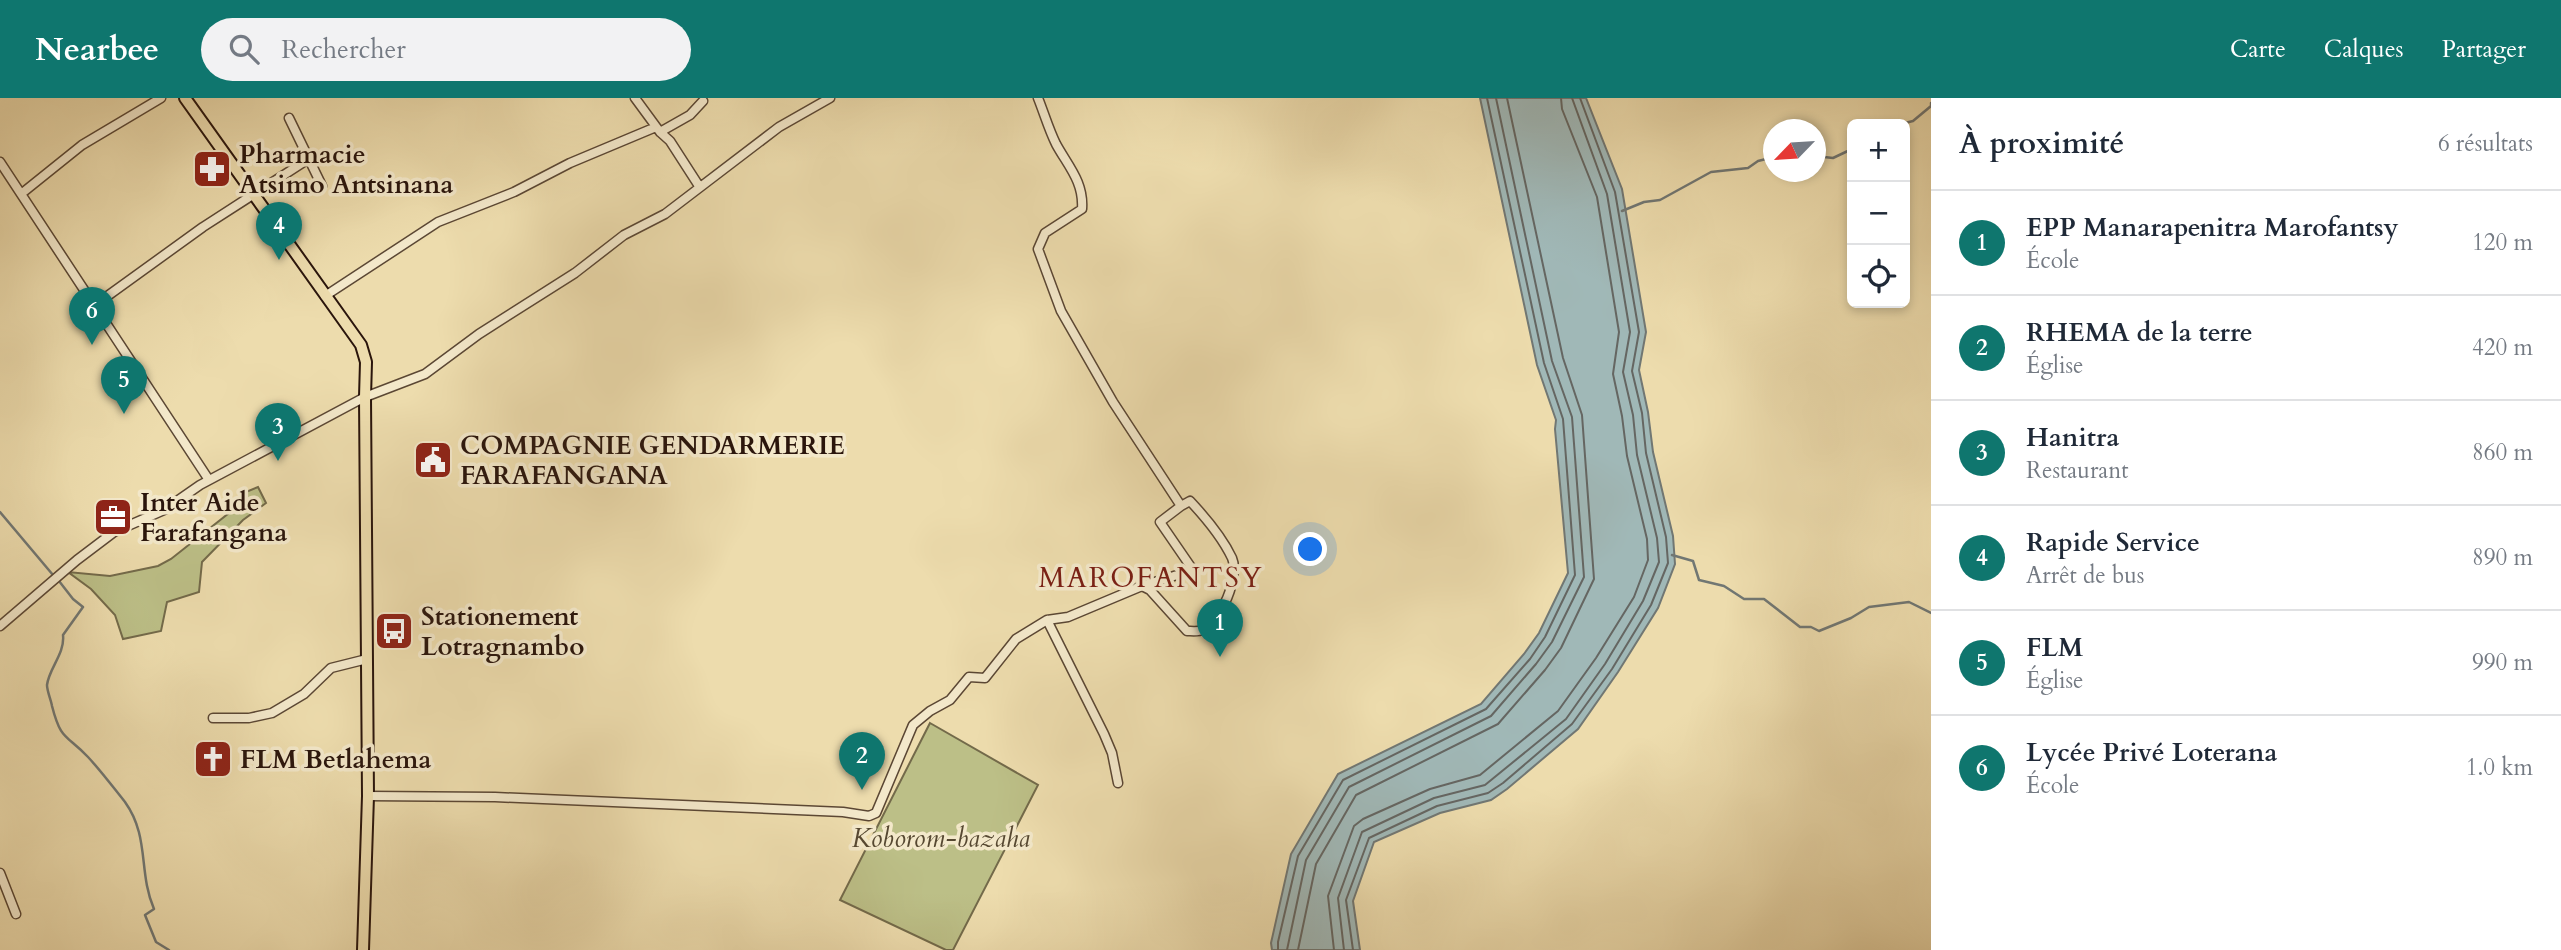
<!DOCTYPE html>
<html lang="fr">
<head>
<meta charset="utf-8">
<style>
  body { margin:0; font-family:Cardo,serif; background:#f2f2f3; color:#1f2937 }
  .controls { position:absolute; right:21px; top:21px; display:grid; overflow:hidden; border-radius:10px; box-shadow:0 4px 10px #0003 }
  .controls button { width:63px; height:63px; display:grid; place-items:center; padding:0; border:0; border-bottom:2px solid #e0e1e3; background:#fff; color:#1f2937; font:35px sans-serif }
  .compass { position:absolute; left:1763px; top:21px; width:63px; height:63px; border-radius:50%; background:#fff; box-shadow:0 4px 10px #0003; rotate:245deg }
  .you { position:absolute; left:1311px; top:452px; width:24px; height:24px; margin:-18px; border:5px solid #fff; border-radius:50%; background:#1a73e8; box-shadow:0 0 0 10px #1a73e833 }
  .badge { display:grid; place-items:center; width:46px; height:46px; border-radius:50%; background:#0f766e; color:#fff; font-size:23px; font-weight:700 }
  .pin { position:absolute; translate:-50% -58px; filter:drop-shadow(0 2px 4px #0008) }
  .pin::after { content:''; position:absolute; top:37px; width:24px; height:21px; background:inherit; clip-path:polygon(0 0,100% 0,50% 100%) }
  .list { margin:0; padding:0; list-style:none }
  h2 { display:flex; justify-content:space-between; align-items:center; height:91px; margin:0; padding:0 28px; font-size:30px }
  h2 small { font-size:23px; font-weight:400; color:#747a83 }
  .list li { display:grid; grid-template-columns:46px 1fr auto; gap:21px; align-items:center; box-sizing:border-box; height:105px; padding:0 28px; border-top:2px solid #e0e1e3 }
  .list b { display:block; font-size:26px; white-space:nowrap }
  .list p { margin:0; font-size:23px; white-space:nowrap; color:#747a83 }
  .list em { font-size:23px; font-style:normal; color:#747a83 }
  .icon { flex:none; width:38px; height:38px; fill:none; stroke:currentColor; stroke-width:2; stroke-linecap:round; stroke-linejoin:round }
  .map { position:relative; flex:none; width:1931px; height:852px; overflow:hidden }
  header { display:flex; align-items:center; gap:42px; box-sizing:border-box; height:98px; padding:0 35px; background:#0f766e; color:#fff }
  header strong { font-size:33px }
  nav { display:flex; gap:38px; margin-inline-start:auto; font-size:24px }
  .search { width:490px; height:63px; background:#f2f2f3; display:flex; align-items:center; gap:18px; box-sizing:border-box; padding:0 24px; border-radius:38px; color:#747a83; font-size:26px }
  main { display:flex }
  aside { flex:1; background:#fff }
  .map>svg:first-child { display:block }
  .green { fill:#bcbf87; stroke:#736a4a; stroke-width:2 }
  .water { fill:#a0b8b7; stroke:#717773; stroke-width:2 }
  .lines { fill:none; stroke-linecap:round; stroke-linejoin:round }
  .shore { stroke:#656662; stroke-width:2 }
  .stream { stroke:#717773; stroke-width:2.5 }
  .minor-casing { stroke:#5b4734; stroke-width:11 }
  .major-casing { stroke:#2a150c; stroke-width:14 }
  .minor { stroke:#f3e8ca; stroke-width:8 }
  .major { stroke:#eddcad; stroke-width:10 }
  .labels { text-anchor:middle; stroke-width:7; stroke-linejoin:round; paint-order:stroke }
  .poi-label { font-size:26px; font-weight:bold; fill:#2a150c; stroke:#f3e8ca; text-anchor:start }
  .park-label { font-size:26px; font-style:italic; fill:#564831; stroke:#f3e8ca }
  .neighbourhood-label { font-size:28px; letter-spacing:2px; fill:#7a1f14; stroke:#f3e8ca }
</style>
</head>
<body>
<header>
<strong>Nearbee</strong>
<div class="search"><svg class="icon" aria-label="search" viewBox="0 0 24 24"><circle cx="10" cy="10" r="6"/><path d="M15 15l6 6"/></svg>Rechercher</div>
<nav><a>Carte</a><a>Calques</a><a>Partager</a></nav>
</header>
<main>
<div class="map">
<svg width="1931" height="852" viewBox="0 0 1931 852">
  <rect width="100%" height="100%" fill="#eddcad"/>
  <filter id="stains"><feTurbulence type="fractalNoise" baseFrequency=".00286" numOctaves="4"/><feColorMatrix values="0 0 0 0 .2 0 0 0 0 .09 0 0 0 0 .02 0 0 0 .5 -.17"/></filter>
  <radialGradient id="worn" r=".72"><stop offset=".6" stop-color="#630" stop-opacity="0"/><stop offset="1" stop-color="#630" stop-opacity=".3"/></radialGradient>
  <!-- green -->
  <path class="green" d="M 258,389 L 266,405 L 243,422 L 202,464 L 199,494 L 167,504 L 161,533 L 123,541 L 115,517 L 91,491 L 68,474 L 110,478 L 158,468 L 171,461 L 234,411 L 241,396 Z
    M 930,625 L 1038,687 L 953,852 L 946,852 L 840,802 Z"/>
  <!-- water -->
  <path class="water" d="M 1480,0 L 1586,0 L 1622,91 L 1646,234 L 1639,272 L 1648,314 L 1653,354 L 1673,438 L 1675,466 L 1658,510 L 1618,574 L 1578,631 L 1507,691 L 1491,702 L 1440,715 L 1374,744 L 1353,803 L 1360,852 L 1272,852 L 1271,845 L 1291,756 L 1338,676 L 1481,606 L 1524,556 L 1539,535 L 1568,475 L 1555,331 L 1556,322 L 1537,267 Z"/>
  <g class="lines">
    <!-- shore -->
    <path class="shore" d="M 1278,852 L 1278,844 L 1298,758 L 1343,682 L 1486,611 L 1530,561 L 1545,539 L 1575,477 L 1563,321 L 1544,265 L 1487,0
      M 1287,852 L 1306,762 L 1349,689 L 1491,618 L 1536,566 L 1552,544 L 1584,479 L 1572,319 L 1552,263 L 1496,0
      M 1298,852 L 1316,766 L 1356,697 L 1498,626 L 1545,572 L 1561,550 L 1594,481 L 1582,317 L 1563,260 L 1507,0
      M 1334,852 L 1328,798 L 1354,728 L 1363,721 L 1430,691 L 1480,677 L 1558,613 L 1596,560 L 1634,499 L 1648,462 L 1647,441 L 1627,358 L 1622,318 L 1613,276 L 1619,234 L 1597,99 L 1562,11 L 1561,0
      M 1344,852 L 1338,800 L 1362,734 L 1434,700 L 1485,687 L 1566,621 L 1605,566 L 1643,503 L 1659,464 L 1657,440 L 1637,357 L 1633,317 L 1623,274 L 1630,234 L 1607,96 L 1572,0
      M 1353,852 L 1346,802 L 1369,740 L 1437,708 L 1488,695 L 1503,685 L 1572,626 L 1612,571 L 1651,507 L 1668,465 L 1666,439 L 1646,355 L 1642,315 L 1632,273 L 1639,234 L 1615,94 L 1580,0"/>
    <!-- stream -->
    <path class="stream" d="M 1901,26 L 1913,23 L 1931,8 L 1931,5
      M 1815,58 L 1833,60 L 1852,51
      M 1622,113 L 1644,104 L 1660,102 L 1711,74 L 1748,70 L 1758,63 L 1766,61 L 1773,64
      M 0,414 L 53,477
      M 1672,457 L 1693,463 L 1699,482 L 1724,488 L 1744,501 L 1764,501 L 1800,529 L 1811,529 L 1819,533 L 1851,520 L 1869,509 L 1909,504 L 1931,515
      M 59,483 L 73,501 L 83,509 L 63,537 C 65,556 49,570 47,587 C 47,593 51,602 52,608 C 61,643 66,636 88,659 C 101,673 113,689 125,704 C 150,739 138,774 154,811 L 145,817 L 156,844 L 169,852"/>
    <defs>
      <path id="minor" d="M 635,0 L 660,34 L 670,43 L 699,88
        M 1038,0 C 1044,15 1049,32 1056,46 C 1068,68 1084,84 1082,111 L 1045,135 L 1038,151 L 1061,213 L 1113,304 L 1181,408 L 1160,424 L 1193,472 L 1142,488
        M 289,20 L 322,88
        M 660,34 L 690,17 L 703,3
        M 0,64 L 209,382
        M 21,96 L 82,47 L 161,0
        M 325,198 L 438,124 L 514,94 L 570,65 L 656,29
        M 95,207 L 203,129 L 307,62
        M 1047,522 L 1104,636 L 1112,655 L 1118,685
        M 0,528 L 77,462 L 114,434 L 164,412 L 200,387 L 365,299 L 425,276 L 479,236 L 575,175 L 624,137 L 665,116 L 779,29 L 830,0
        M 213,620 L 249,620 L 272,615 L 304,596 L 331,570 L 367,561
        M 368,698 L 495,699 L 843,714 L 869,718 L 876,715 L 913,627 L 930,613 L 950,602 L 969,579 L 985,580 L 1016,541 L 1047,522 L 1068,519 L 1142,488 L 1150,492 L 1187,533 C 1191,533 1198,534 1203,532 C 1221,524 1240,478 1232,460 C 1222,439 1206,420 1190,403 L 1181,408
        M 0,775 L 16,816"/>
      <path id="major" d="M 185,0 L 361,247 L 366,264 L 365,299 L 368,698 L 363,852"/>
    </defs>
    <!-- minor casing -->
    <use href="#minor" class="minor-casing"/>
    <!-- major casing -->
    <use href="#major" class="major-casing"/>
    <!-- minor -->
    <use href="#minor" class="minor"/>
    <!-- major -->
    <use href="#major" class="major"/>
  </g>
  <!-- icons -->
  <defs>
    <symbol id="pharmacy-square" viewBox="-11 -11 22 22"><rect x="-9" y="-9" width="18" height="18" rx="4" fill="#8f2418" stroke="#f3e8ca"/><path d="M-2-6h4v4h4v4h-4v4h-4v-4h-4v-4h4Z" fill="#fff"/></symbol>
    <symbol id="civic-square" viewBox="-11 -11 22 22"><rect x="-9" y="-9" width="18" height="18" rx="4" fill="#8f2418" stroke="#f3e8ca"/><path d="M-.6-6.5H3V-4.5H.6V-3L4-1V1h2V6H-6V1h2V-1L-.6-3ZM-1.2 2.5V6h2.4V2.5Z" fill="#fff"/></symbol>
    <symbol id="office-square" viewBox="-11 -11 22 22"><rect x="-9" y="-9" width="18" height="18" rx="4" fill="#8f2418" stroke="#f3e8ca"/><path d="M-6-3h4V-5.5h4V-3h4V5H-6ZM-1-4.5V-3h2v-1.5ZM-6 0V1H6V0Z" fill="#fff"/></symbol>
    <symbol id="bus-square" viewBox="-11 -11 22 22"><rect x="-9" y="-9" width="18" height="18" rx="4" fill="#8f2418" stroke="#f3e8ca"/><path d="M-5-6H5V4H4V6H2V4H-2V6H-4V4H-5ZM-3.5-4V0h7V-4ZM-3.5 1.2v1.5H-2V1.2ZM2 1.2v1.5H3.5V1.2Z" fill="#fff"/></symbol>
    <symbol id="church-square" viewBox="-11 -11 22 22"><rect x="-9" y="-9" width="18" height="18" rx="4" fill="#8f2418" stroke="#f3e8ca"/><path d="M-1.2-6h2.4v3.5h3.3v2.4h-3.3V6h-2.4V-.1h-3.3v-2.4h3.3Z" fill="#fff"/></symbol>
  </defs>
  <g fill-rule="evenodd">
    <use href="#pharmacy-square" x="190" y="49" width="44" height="44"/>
    <use href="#civic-square" x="411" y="340" width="44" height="44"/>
    <use href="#office-square" x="91" y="397" width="44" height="44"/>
    <use href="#bus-square" x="372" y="511" width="44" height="44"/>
    <use href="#church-square" x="191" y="639" width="44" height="44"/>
  </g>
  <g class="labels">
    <!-- poi labels -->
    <g class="poi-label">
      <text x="239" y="65">Pharmacie<tspan x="239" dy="30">Atsimo Antsinana</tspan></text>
      <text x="460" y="356">COMPAGNIE GENDARMERIE<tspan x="460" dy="30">FARAFANGANA</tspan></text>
      <text x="140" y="413">Inter Aide<tspan x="140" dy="30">Farafangana</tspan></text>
      <text x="421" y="527">Stationement<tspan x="421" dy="30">Lotragnambo</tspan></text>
      <text x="240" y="670">FLM Betlahema</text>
    </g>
    <!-- park labels -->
    <g class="park-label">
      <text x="941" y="749">Koborom-bazaha</text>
    </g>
    <!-- neighbourhood labels -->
    <g class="neighbourhood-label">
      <text x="1151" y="489">MAROFANTSY</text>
    </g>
  </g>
  <rect width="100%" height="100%" filter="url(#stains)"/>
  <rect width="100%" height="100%" fill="url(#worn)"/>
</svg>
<div class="controls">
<button>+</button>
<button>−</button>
<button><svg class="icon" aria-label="locate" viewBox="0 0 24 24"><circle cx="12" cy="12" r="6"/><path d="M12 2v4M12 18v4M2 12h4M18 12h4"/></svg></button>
</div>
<svg class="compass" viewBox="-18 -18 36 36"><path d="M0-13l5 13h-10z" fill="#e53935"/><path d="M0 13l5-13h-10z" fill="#747a83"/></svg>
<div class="you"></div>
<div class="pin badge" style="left:1220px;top:559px">1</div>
<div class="pin badge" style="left:862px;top:692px">2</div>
<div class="pin badge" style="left:278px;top:363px">3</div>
<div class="pin badge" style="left:279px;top:162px">4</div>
<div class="pin badge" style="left:124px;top:316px">5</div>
<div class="pin badge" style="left:92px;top:247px">6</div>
</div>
<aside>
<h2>À proximité<small>6 résultats</small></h2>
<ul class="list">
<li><span class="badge">1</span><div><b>EPP Manarapenitra Marofantsy</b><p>École</p></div><em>120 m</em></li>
<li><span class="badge">2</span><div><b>RHEMA de la terre</b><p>Église</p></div><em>420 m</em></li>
<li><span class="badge">3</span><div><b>Hanitra</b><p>Restaurant</p></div><em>860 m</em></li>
<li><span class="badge">4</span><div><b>Rapide Service</b><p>Arrêt de bus</p></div><em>890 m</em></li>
<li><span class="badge">5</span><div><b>FLM</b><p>Église</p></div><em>990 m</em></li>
<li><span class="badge">6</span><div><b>Lycée Privé Loterana</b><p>École</p></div><em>1.0 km</em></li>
</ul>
</aside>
</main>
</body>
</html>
